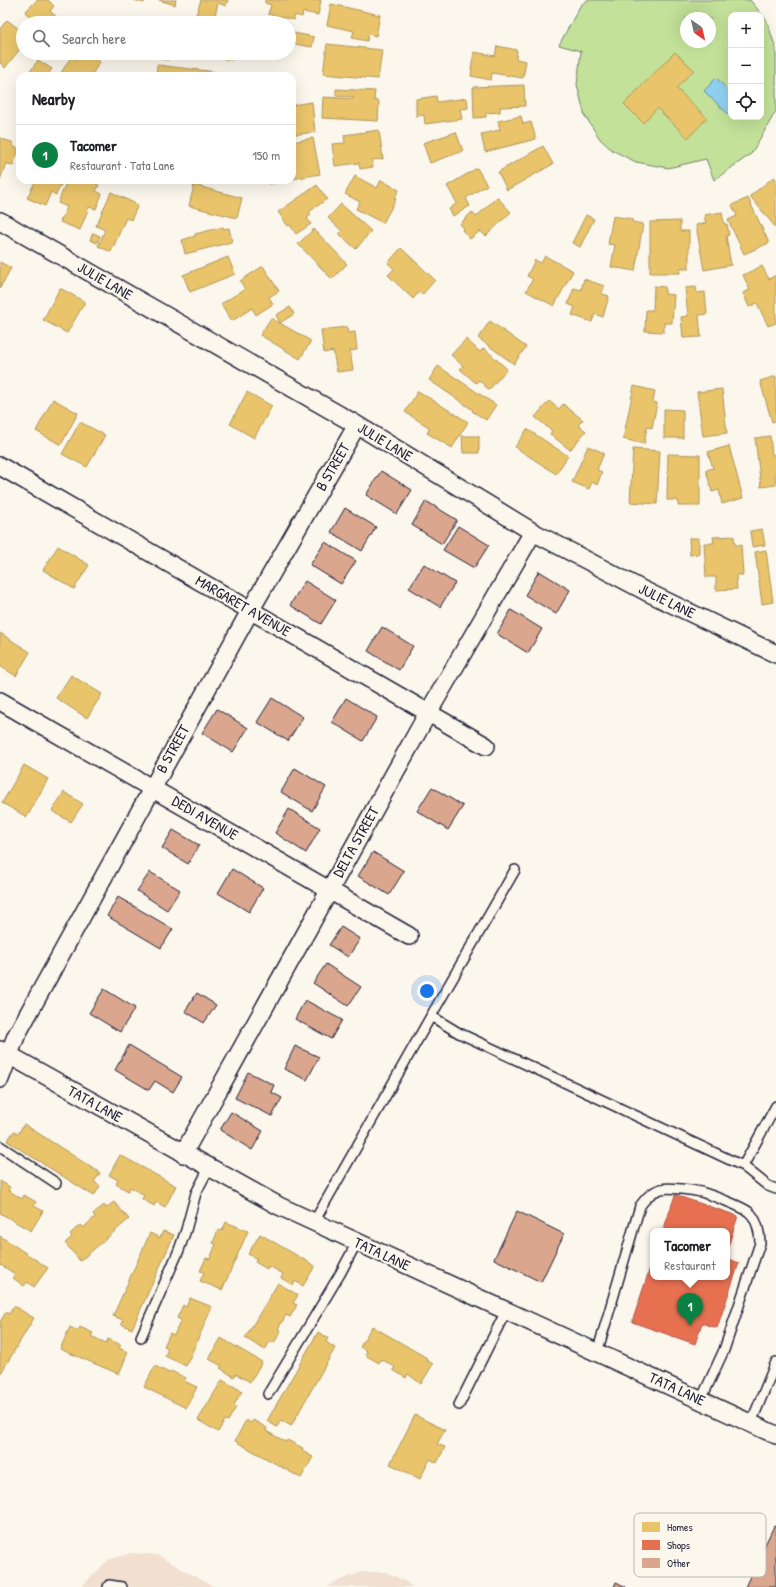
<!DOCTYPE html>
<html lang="en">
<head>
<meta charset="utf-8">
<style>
  body { margin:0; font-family:"Patrick Hand",sans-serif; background:#f6f6f6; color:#202124 }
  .controls { position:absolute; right:12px; top:12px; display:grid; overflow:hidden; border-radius:8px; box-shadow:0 4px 16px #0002 }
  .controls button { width:36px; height:36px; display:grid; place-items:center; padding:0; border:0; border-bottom:1px solid #e0e0e0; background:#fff; color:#202124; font:20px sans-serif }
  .compass { position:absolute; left:680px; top:12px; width:36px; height:36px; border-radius:50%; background:#fff; box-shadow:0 4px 16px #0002; rotate:146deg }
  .you { position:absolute; left:427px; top:991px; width:14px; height:14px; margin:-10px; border:3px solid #fff; border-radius:50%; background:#1a73e8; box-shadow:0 0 0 6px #1a73e833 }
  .badge { display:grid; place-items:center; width:26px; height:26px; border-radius:50%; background:#0b8043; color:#fff; font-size:13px; font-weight:700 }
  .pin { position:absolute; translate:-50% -33px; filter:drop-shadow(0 1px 2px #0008) }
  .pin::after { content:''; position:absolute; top:21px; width:14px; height:12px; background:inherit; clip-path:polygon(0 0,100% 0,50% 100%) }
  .popup { position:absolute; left:650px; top:1228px; width:80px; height:52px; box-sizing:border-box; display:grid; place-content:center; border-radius:8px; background:#fff; filter:drop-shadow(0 1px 3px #0005); font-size:13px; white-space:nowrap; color:#757577 }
  .popup b { font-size:15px; color:#202124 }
  .popup::after { content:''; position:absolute; left:50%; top:100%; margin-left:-8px; border:8px solid transparent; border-top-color:#fff }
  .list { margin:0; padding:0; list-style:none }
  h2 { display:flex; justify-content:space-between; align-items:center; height:52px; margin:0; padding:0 16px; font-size:17px }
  h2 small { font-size:13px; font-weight:400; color:#757577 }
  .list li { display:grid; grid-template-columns:26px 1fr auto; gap:12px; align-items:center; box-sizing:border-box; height:60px; padding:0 16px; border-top:1px solid #e0e0e0 }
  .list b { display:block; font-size:15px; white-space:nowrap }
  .list p { margin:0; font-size:13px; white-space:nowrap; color:#757577 }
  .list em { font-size:13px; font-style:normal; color:#757577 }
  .icon { flex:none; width:22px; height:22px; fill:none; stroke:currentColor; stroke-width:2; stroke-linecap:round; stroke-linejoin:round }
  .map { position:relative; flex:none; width:776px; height:1587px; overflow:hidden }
  .search { position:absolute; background:#fff; box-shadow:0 4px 16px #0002; left:16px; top:16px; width:280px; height:44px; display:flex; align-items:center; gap:10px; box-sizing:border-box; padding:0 14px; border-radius:22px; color:#757577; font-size:15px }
  .panel { position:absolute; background:#fff; box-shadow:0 4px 16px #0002; left:16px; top:72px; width:280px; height:112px; border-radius:12px }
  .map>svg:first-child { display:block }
  .built { fill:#f1dfd0 }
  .green { fill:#c3e199; stroke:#72826a; fill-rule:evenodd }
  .water { fill:#8fd0f0; stroke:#638aa8 }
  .homes { fill:#e9c46a; stroke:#ad935c }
  .shops { fill:#e76f51; stroke:#ac584a }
  .building { fill:#daa68e; stroke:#22223b }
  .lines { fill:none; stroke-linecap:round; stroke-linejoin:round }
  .service-casing { stroke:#22223b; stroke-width:12 }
  .minor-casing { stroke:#22223b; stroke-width:20 }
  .service { stroke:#fbf7ec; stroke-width:9 }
  .minor { stroke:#fbf7ec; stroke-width:17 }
  .labels { text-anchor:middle; stroke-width:4; stroke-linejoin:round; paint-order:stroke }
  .street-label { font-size:15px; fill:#22223b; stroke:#fbf7ec }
  .key { fill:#fbf7ec; stroke:#bab7b7; stroke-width:1 }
  .key-label { font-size:11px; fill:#22223b }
</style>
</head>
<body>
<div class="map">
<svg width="776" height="1587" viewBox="0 0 776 1587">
  <rect width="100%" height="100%" fill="#fbf7ec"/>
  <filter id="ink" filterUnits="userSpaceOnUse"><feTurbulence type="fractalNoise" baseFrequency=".025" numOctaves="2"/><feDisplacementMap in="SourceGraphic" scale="8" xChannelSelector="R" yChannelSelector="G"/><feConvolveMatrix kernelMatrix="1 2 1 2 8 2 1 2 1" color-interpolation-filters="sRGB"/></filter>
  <g filter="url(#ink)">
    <!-- built -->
    <path class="built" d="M 131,1553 L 157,1555 L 214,1587 L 81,1587 L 108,1560 Z
      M 362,1572 L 386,1572 L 406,1582 L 413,1587 L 327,1587 L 335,1582 Z"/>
    <!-- green -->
    <path class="green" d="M 587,0 L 750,0 L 767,21 L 776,49 L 776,111 L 751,154 L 714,180 L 706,159 L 668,168 L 636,162 L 612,150 L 600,139 L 585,116 L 577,85 L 581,51 L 559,45 L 580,6 ZM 731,15 L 761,15 L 761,117 L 731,117 ZM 686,18 L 710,18 L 710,42 L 686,42 Z"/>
    <!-- water -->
    <path class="water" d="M 716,78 L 731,93 L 731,113 L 729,115 L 704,91 Z"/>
    <!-- homes -->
    <path class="homes" d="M 37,0 L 48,0 L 54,6 L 50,11 L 63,23 L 36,23 L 25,12 Z
      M 134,0 L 145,0 L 144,3 Z
      M 159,0 L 176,0 L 175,5 Z
      M 201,0 L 228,0 L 226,6 L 218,3 L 214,20 L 196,15 Z
      M 265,0 L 321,0 L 318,15 L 303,12 L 302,17 L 295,15 L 294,20 L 268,14 L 271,5 L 265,3 Z
      M 331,4 L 380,15 L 376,36 L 368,34 L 367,41 L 352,38 L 354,31 L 327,25 Z
      M 7,20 L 23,32 L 23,45 L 5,68 L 0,63 L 0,29 Z
      M 289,32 L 314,37 L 312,47 L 289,43 Z
      M 327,44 L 382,50 L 378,79 L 323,74 Z
      M 497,46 L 517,50 L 516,59 L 526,61 L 523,78 L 492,73 L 491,80 L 471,76 L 472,69 L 471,69 L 474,52 L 495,56 Z
      M 675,52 L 694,70 L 676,88 L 707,118 L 688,138 L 657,108 L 643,123 L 624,104 Z
      M 82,53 L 87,53 L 100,62 L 91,76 L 59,76 L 71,57 L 77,60 Z
      M 163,53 L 169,54 L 168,60 L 162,59 Z
      M 187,53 L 233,53 L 232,60 Z
      M 38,60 L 52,69 L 47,76 L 27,76 Z
      M 157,65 L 216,72 L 215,76 L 156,76 Z
      M 524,85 L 525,106 L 500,107 L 500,112 L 486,113 L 486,117 L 474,118 L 473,87 Z
      M 336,89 L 375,91 L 374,100 L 379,101 L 378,121 L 322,118 L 323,97 L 353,99 L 353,97 L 336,96 Z
      M 436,96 L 437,102 L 467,98 L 468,108 L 460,109 L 462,119 L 425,124 L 424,115 L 416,116 L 416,99 Z
      M 312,102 L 315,132 L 292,135 L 292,105 Z
      M 521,116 L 523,124 L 531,122 L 536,139 L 485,152 L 481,134 L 500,130 L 498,121 Z
      M 379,130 L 383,159 L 372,160 L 373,167 L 360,169 L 359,163 L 335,166 L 332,144 L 345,143 L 344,135 Z
      M 456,132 L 463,151 L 430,163 L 423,143 Z
      M 0,138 L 14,143 L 13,146 L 19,149 L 13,166 L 6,163 L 0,180 Z
      M 313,138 L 320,174 L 292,179 L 292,142 Z
      M 543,146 L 553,164 L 507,190 L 498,172 Z
      M 477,168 L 487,185 L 466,198 L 470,206 L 453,216 L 449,209 L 457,203 L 447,186 Z
      M 355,176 L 377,188 L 381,180 L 399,190 L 394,198 L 396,199 L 383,223 L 356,209 L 360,202 L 345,194 Z
      M 774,177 L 776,179 L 776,228 L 750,196 Z
      M 36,180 L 63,180 L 56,195 L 51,192 L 45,206 L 27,198 Z
      M 67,180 L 88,180 L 99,185 L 96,191 L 102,194 L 96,209 L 89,207 L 80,230 L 60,222 L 67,207 L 58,203 Z
      M 268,180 L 288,180 L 268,184 Z
      M 194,185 L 242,198 L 237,218 L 189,206 Z
      M 317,185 L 327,199 L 309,212 L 311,215 L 307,218 L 311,224 L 296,234 L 290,225 L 288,226 L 278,212 Z
      M 111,192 L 138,205 L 131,220 L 126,218 L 111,252 L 98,246 L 105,230 L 96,226 Z
      M 497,197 L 511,212 L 486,236 L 480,231 L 470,239 L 462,230 L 464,228 L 460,224 L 472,212 L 476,217 Z
      M 748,198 L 769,243 L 744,254 L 728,220 L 737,216 L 732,205 Z
      M 341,204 L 371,231 L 356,249 L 339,234 L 342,231 L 328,218 Z
      M 722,212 L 724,224 L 727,224 L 729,235 L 726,236 L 731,265 L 704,270 L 696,225 L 706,223 L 704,215 Z
      M 586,215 L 594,219 L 580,247 L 572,243 Z
      M 613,216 L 632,219 L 632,222 L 643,224 L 635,271 L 611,267 L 615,245 L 608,244 Z
      M 680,221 L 680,231 L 689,231 L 689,269 L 680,269 L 680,273 L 650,273 L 650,222 Z
      M 223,227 L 224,229 L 229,228 L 232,242 L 185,254 L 182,240 L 195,236 L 195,234 Z
      M 314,229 L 347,264 L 332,279 L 298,244 Z
      M 93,233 L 100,236 L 97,243 L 90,240 Z
      M 401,248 L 435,280 L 422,295 L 419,292 L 413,299 L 388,275 L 394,269 L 388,263 Z
      M 545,256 L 573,271 L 554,306 L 526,291 L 533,279 L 527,276 L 535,260 L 541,263 Z
      M 228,257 L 235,274 L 190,292 L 183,275 Z
      M 0,262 L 11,268 L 0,288 Z
      M 263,266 L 279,291 L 269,297 L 273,304 L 256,315 L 252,308 L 232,321 L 221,304 L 245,289 L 240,281 Z
      M 762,266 L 769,279 L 776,275 L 776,323 L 768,326 L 757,303 L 749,307 L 743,293 L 750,290 L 743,275 Z
      M 584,279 L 604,286 L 602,294 L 609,296 L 603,317 L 595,314 L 592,322 L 572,315 L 575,307 L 568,304 L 574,288 L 581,290 Z
      M 654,286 L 665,287 L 665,294 L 674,295 L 672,323 L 664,323 L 664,332 L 645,331 L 646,310 L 653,310 Z
      M 696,287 L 697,293 L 705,292 L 707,314 L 699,315 L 701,337 L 683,338 L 681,317 L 688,316 L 685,288 Z
      M 60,288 L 85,302 L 67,333 L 43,320 Z
      M 290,307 L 294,314 L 280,323 L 276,315 Z
      M 271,318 L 311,341 L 300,359 L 260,335 Z
      M 490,321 L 526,347 L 514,364 L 478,338 Z
      M 347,327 L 348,333 L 355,332 L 357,350 L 350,351 L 353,370 L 337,372 L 333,351 L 324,353 L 321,330 Z
      M 466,339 L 480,352 L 484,348 L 507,369 L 489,390 L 479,380 L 476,383 L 460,369 L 463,366 L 451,355 Z
      M 438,366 L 496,405 L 486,420 L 472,411 L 473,410 L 429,380 Z
      M 776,376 L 776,421 L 772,422 L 760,381 Z
      M 634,386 L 655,391 L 653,402 L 657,403 L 652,428 L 647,427 L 644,444 L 623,439 Z
      M 722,389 L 727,433 L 703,436 L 697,392 Z
      M 418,391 L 468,422 L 452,448 L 427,433 L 430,428 L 405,412 Z
      M 247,392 L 272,406 L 254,438 L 230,424 Z
      M 53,399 L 78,413 L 61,445 L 36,431 Z
      M 549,401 L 559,409 L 563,404 L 583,420 L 578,425 L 586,431 L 570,450 L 550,434 L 552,431 L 535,417 Z
      M 664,409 L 683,410 L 683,438 L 664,438 Z
      M 80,422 L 105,435 L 87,467 L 62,454 Z
      M 527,429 L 568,456 L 556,474 L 515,447 Z
      M 462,436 L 479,436 L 479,453 L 463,453 Z
      M 770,436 L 772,455 L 776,454 L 776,473 L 775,473 L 776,485 L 761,487 L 755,438 Z
      M 588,446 L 604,453 L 597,470 L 602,472 L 597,485 L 592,482 L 589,489 L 572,482 Z
      M 729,446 L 743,498 L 722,504 L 719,490 L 712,492 L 706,470 L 713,468 L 708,452 Z
      M 633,449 L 660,451 L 657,504 L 630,502 Z
      M 668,454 L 700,455 L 700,506 L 678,506 L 678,500 L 667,500 Z
      M 762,529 L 765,545 L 752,547 L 750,531 Z
      M 734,536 L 735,545 L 741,545 L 743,575 L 736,575 L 737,589 L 716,590 L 716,577 L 706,577 L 704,543 L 714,543 L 713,537 Z
      M 689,538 L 699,538 L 699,554 L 690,555 Z
      M 58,546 L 89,565 L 74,589 L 43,570 Z
      M 766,550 L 773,602 L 762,604 L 755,552 Z
      M 0,633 L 30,652 L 16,676 L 0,666 Z
      M 71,675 L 102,694 L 87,718 L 56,698 Z
      M 24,765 L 48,779 L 27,817 L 2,803 Z
      M 64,792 L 83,804 L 71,822 L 52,811 Z
      M 24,1124 L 100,1173 L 94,1182 L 100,1186 L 94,1196 L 7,1141 L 14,1131 L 18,1134 Z
      M 120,1155 L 176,1186 L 165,1207 L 156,1202 L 154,1206 L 142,1199 L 144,1195 L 130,1187 L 128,1191 L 116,1184 L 118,1180 L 109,1175 Z
      M 0,1181 L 10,1187 L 8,1190 L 22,1199 L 24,1195 L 36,1202 L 34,1206 L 43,1211 L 31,1231 L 0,1213 Z
      M 114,1202 L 129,1219 L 80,1261 L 65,1243 L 72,1237 L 70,1234 L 80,1225 L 83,1228 L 95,1217 L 93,1214 L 104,1205 L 106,1208 Z
      M 226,1222 L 248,1231 L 222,1290 L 200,1281 L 204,1272 L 200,1271 L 206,1258 L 210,1259 L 216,1244 L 213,1243 L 218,1230 L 222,1231 Z
      M 163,1231 L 174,1235 L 132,1329 L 121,1324 L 123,1320 L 113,1316 L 150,1233 L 160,1238 Z
      M 260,1234 L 315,1266 L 303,1286 L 295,1281 L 293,1285 L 281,1278 L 283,1274 L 269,1266 L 267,1269 L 255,1262 L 257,1259 L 248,1254 Z
      M 0,1236 L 48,1268 L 34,1287 L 27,1282 L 24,1286 L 13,1278 L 15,1274 L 1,1265 L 0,1267 Z
      M 278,1283 L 298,1295 L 293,1303 L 297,1305 L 290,1317 L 286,1315 L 278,1329 L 281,1331 L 274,1343 L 270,1341 L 265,1350 L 245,1338 Z
      M 190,1298 L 212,1307 L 186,1366 L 165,1356 L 168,1348 L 164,1346 L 170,1333 L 174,1335 L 181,1320 L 177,1318 L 183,1305 L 186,1307 Z
      M 14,1306 L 34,1318 L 1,1373 L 0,1372 L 0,1329 L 2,1326 L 0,1326 L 0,1322 L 6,1312 L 9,1314 Z
      M 372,1326 L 427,1358 L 426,1360 L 433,1364 L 421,1384 L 408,1374 L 406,1378 L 393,1370 L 395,1367 L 381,1359 L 379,1363 L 365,1355 L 367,1351 L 360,1347 Z
      M 70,1327 L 78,1331 L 80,1327 L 93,1333 L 91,1336 L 106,1343 L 108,1339 L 121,1345 L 119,1348 L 128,1352 L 119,1374 L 60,1349 Z
      M 318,1332 L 328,1338 L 326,1342 L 335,1348 L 291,1426 L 281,1420 L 277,1427 L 267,1421 Z
      M 221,1338 L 262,1362 L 250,1382 L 236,1374 L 234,1377 L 220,1368 L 222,1366 L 209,1359 Z
      M 155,1366 L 169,1373 L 171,1371 L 186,1378 L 184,1381 L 197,1387 L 186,1408 L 144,1387 Z
      M 222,1380 L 242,1391 L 234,1405 L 236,1407 L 228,1421 L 225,1420 L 218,1432 L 198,1420 Z
      M 415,1415 L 445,1430 L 437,1444 L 445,1447 L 437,1463 L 430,1459 L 420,1479 L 390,1464 Z
      M 246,1420 L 251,1423 L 253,1420 L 267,1428 L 266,1431 L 286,1442 L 287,1440 L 303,1448 L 302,1451 L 313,1457 L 301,1478 L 235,1441 Z"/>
    <!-- shops -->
    <path class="shops" d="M 675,1195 L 738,1216 L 727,1250 L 727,1231 L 663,1231 Z
      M 727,1258 L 739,1263 L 717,1328 L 702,1323 L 695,1344 L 632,1322 L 653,1259 L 653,1277 L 727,1277 Z"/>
    <!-- building -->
    <path class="building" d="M 381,471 L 412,490 L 397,514 L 366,495 Z
      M 426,501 L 457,520 L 442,544 L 412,525 Z
      M 345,508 L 376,527 L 362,551 L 331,532 Z
      M 458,526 L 489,545 L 474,568 L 443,550 Z
      M 325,542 L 356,561 L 341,584 L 310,565 Z
      M 424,564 L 455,583 L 440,607 L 409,588 Z
      M 539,571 L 570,590 L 556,614 L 525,595 Z
      M 305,581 L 336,600 L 321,624 L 290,605 Z
      M 511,610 L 542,629 L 528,653 L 497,634 Z
      M 382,627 L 413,646 L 399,670 L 368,651 Z
      M 272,698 L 303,717 L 288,741 L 257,722 Z
      M 346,698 L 377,717 L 363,741 L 332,722 Z
      M 217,709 L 248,728 L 233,752 L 202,733 Z
      M 295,768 L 326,787 L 312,811 L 281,792 Z
      M 432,787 L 463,806 L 448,830 L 417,811 Z
      M 289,809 L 320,828 L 306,853 L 275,833 Z
      M 173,830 L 199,845 L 188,864 L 162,848 Z
      M 373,852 L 404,871 L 389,895 L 358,876 Z
      M 232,869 L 263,888 L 249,912 L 218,893 Z
      M 150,872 L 180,890 L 167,910 L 137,891 Z
      M 118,897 L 173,929 L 161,948 L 107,916 Z
      M 341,927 L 360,939 L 348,957 L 329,945 Z
      M 326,964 L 361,987 L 348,1006 L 313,983 Z
      M 104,989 L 135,1008 L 120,1032 L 89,1013 Z
      M 197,993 L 216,1005 L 204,1023 L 185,1011 Z
      M 305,1000 L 342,1020 L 331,1039 L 295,1019 Z
      M 129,1045 L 182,1077 L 173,1092 L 155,1081 L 149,1090 L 115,1070 Z
      M 295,1046 L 319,1057 L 307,1080 L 284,1069 Z
      M 248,1072 L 274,1085 L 271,1092 L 282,1098 L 272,1116 L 235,1098 Z
      M 231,1112 L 263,1131 L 252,1150 L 220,1130 Z
      M 517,1211 L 564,1234 L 541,1282 L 494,1259 Z
      M 774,1526 L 776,1527 L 776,1587 L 745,1587 Z
      M 616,1582 L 626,1587 L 614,1587 Z"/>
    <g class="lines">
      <defs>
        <path id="service" d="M 431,1016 L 515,870
          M 776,1106 L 743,1166 L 768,1186 L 776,1189
          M 0,1146 L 56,1183
          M 314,1222 L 431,1016 L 459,1033 L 743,1166
          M 141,1337 L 179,1250 L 186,1230 L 196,1193 L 209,1168
          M 597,1353 L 640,1206 C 646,1198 651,1192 661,1189 C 670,1187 692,1190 701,1192 C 711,1195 741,1206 749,1212 C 757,1219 760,1233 760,1243 L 724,1350 L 701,1400
          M 268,1394 L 340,1274 L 357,1242
          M 459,1405 L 506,1311
          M 751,1423 L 776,1362
          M 108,1587 L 109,1585 L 122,1587"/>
        <path id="minor" d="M 0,221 L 357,425 L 533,532 L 645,591 L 776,654
          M 0,466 L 486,746
          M 0,701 L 409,936
          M 0,1050 L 279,1206 L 776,1435
          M 0,1079 L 16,1036 L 250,611 L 357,425
          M 183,1154 L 428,713 L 533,532"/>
      </defs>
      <!-- service casing -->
      <use href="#service" class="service-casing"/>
      <!-- minor casing -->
      <use href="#minor" class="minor-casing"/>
      <!-- service -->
      <use href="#service" class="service"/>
      <!-- minor -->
      <use href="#minor" class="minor"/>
    </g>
  </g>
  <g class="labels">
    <!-- street labels -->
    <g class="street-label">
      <text transform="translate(105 281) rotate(30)" y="5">JULIE LANE</text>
      <text transform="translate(385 442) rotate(31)" y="5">JULIE LANE</text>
      <text transform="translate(333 467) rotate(-60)" y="5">B STREET</text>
      <text transform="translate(667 601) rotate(26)" y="5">JULIE LANE</text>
      <text transform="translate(243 606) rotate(30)" y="5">MARGARET AVENUE</text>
      <text transform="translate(173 749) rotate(-61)" y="5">B STREET</text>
      <text transform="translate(205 818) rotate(30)" y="5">DEDI AVENUE</text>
      <text transform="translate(356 842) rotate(-61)" y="5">DELTA STREET</text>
      <text transform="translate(95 1104) rotate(29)" y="5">TATA LANE</text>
      <text transform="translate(382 1254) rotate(25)" y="5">TATA LANE</text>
      <text transform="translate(677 1389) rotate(25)" y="5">TATA LANE</text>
    </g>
  </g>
  <!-- legend -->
  <rect x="634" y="1513" width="132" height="64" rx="6" class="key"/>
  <rect x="642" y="1522" width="18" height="10" fill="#e9c46a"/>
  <rect x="642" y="1540" width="18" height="10" fill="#e76f51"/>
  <rect x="642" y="1558" width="18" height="10" fill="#daa68e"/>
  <g class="key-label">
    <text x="667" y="1531">Homes</text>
    <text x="667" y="1549">Shops</text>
    <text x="667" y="1567">Other</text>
  </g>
</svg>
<div class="controls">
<button>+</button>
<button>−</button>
<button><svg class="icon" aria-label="locate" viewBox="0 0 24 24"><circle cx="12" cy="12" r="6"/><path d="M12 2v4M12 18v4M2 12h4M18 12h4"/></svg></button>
</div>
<svg class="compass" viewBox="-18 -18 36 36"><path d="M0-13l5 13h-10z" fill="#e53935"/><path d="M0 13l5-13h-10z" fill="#757577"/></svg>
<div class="you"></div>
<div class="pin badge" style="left:690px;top:1326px">1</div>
<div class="popup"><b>Tacomer</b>Restaurant</div>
<div class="search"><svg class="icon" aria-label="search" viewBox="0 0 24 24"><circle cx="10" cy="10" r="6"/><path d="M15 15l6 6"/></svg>Search here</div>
<section class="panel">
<h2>Nearby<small></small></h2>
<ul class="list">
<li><span class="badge">1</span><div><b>Tacomer</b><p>Restaurant · Tata Lane</p></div><em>150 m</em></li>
</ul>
</section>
</div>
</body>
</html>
